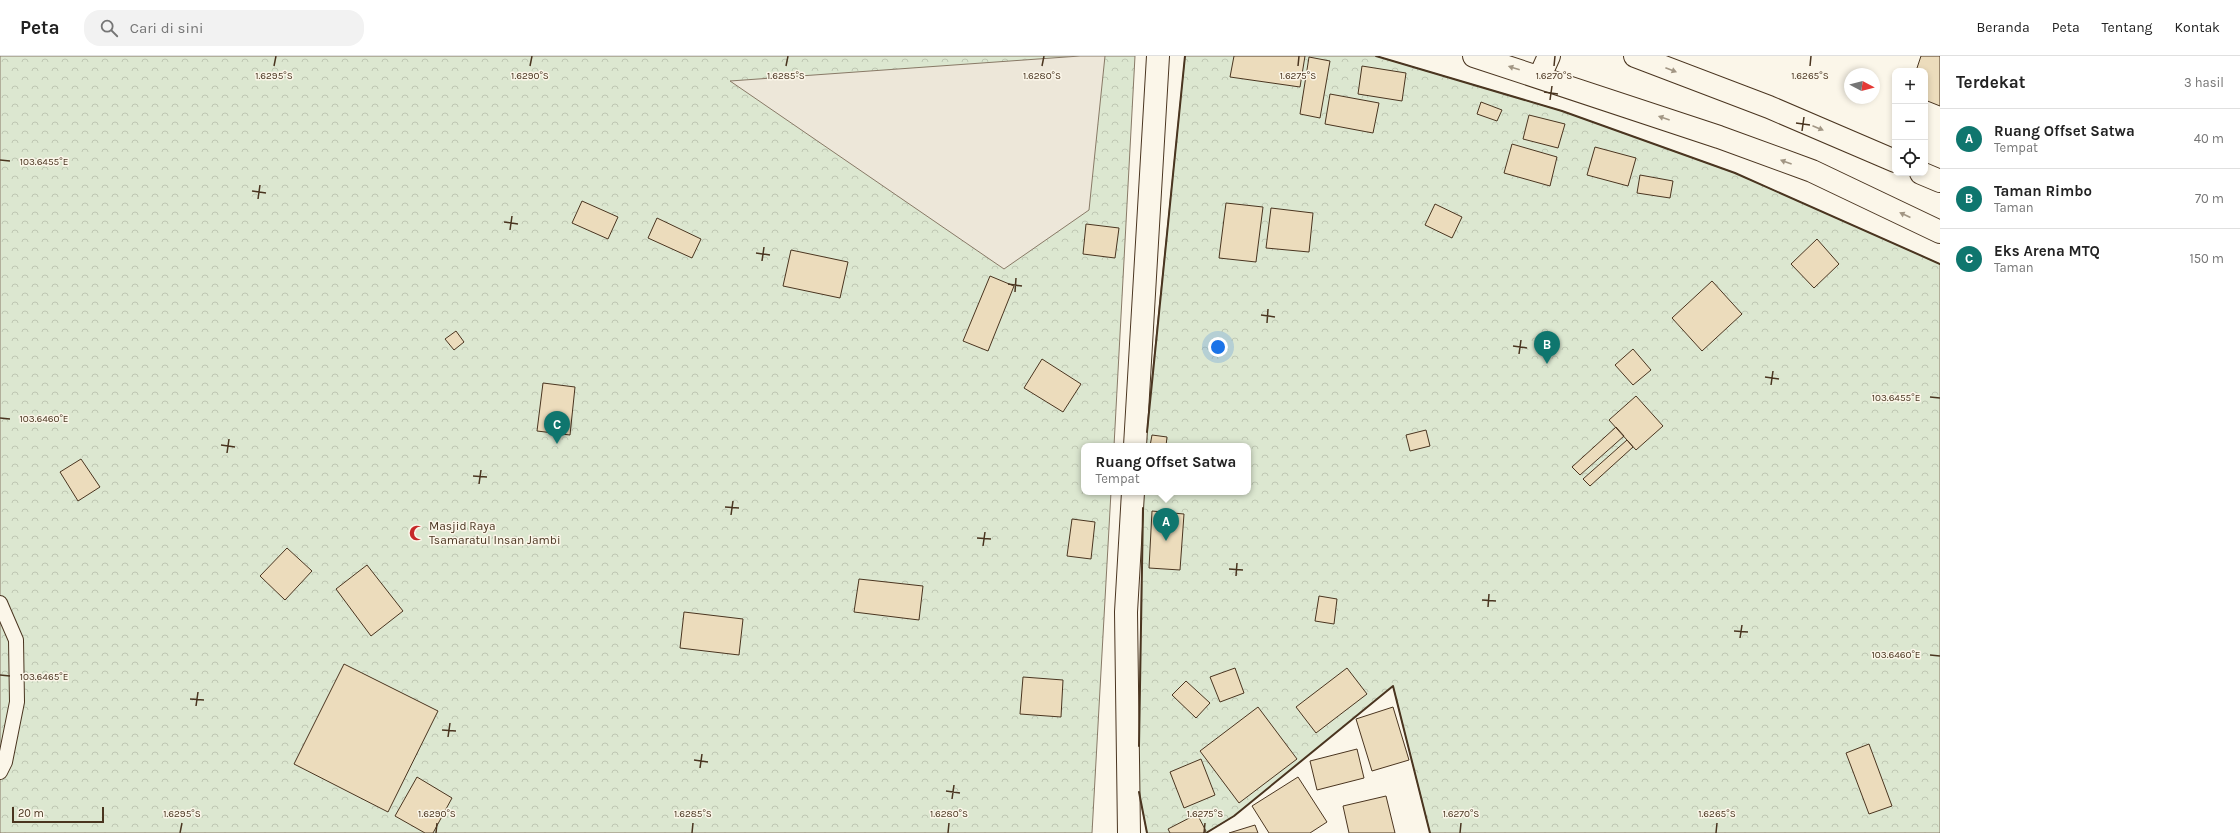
<!DOCTYPE html>
<html lang="id">
<head>
<meta charset="utf-8">
<style>
  body { margin:0; font-family:Karla,sans-serif; background:#f2f2f2; color:#222 }
  .controls { position:absolute; right:12px; top:12px; display:grid; overflow:hidden; border-radius:8px; box-shadow:0 2px 6px #0003 }
  .controls button { width:36px; height:36px; display:grid; place-items:center; padding:0; border:0; border-bottom:1px solid #e0e0e0; background:#fff; color:#222; font:20px sans-serif }
  .compass { position:absolute; left:1844px; top:12px; width:36px; height:36px; border-radius:50%; background:#fff; box-shadow:0 2px 6px #0003; rotate:97deg }
  .scale { position:absolute; left:12px; bottom:10px; width:92px; box-sizing:border-box; padding-left:4px; border:2px solid #4a3520; border-top:0; font-size:11px; line-height:14px; white-space:nowrap; color:#4a3520; -webkit-text-stroke:3px #fbf6e9; paint-order:stroke }
  .you { position:absolute; left:1218px; top:291px; width:14px; height:14px; margin:-10px; border:3px solid #fff; border-radius:50%; background:#1a73e8; box-shadow:0 0 0 6px #1a73e833 }
  .badge { display:grid; place-items:center; width:26px; height:26px; border-radius:50%; background:#0f766e; color:#fff; font-size:13px; font-weight:700 }
  .pin { position:absolute; translate:-50% -33px; filter:drop-shadow(0 1px 2px #0008) }
  .pin::after { content:''; position:absolute; top:21px; width:14px; height:12px; background:inherit; clip-path:polygon(0 0,100% 0,50% 100%) }
  .popup { position:absolute; left:1081px; top:387px; width:170px; height:52px; box-sizing:border-box; display:grid; place-content:center; border-radius:8px; background:#fff; filter:drop-shadow(0 1px 3px #0005); font-size:13px; white-space:nowrap; color:#767676 }
  .popup b { font-size:15px; color:#222 }
  .popup::after { content:''; position:absolute; left:50%; top:100%; margin-left:-8px; border:8px solid transparent; border-top-color:#fff }
  .list { margin:0; padding:0; list-style:none }
  h2 { display:flex; justify-content:space-between; align-items:center; height:52px; margin:0; padding:0 16px; font-size:17px }
  h2 small { font-size:13px; font-weight:400; color:#767676 }
  .list li { display:grid; grid-template-columns:26px 1fr auto; gap:12px; align-items:center; box-sizing:border-box; height:60px; padding:0 16px; border-top:1px solid #e0e0e0 }
  .list b { display:block; font-size:15px; white-space:nowrap }
  .list p { margin:0; font-size:13px; white-space:nowrap; color:#767676 }
  .list em { font-size:13px; font-style:normal; color:#767676 }
  .icon { flex:none; width:22px; height:22px; fill:none; stroke:currentColor; stroke-width:2; stroke-linecap:round; stroke-linejoin:round }
  .map { position:relative; flex:none; width:1940px; height:777px; overflow:hidden }
  header { display:flex; align-items:center; gap:24px; box-sizing:border-box; height:56px; padding:0 20px; background:#fff; border-bottom:1px solid #e0e0e0 }
  header strong { font-size:19px }
  nav { display:flex; gap:22px; margin-inline-start:auto; font-size:14px }
  .search { width:280px; height:36px; background:#f2f2f2; display:flex; align-items:center; gap:10px; box-sizing:border-box; padding:0 14px; border-radius:16px; color:#767676; font-size:15px }
  main { display:flex }
  aside { flex:1; background:#fff }
  .map>svg:first-child { display:block }
  .park { fill:url(#park-crowns); stroke:#887966 }
  .parking { fill:#ede7d9; stroke:#887966 }
  .building { fill:#ecdcbc; stroke:#4a3520 }
  .lines { fill:none; stroke-linecap:round; stroke-linejoin:round }
  .lane-casing { stroke:#4a3520; stroke-width:16 }
  .street-casing { stroke:#4a3520; stroke-width:24 }
  .highway-casing { stroke:#4a3520; stroke-width:24 }
  .lane { stroke:#fbf6e9; stroke-width:14 }
  .street { stroke:#fbf6e9; stroke-width:22 }
  .highway { stroke:#fbf6e9; stroke-width:22 }
  .wall { stroke:#4a3520; stroke-width:2 }
  .oneway { fill:#a29684 }
  .ticks { fill:none; stroke:#4a3520; stroke-width:1.5 }
  .labels { text-anchor:middle; stroke-width:3; stroke-linejoin:round; paint-order:stroke }
  .poi-label { font-size:12px; fill:#4a3520; stroke:#fbf6e9; text-anchor:start }
  .ticks-label { font-size:10px; text-anchor:middle; fill:#4a3520; stroke:#fbf6e9; stroke-width:3; stroke-linejoin:round; paint-order:stroke }
</style>
</head>
<body>
<header>
<strong>Peta</strong>
<div class="search"><svg class="icon" aria-label="search" viewBox="0 0 24 24"><circle cx="10" cy="10" r="6"/><path d="M15 15l6 6"/></svg>Cari di sini</div>
<nav><a>Beranda</a><a>Peta</a><a>Tentang</a><a>Kontak</a></nav>
</header>
<main>
<div class="map">
<svg width="1940" height="777" viewBox="0 0 1940 777">
  <defs>
    <pattern id="park-crowns" width="20" height="18" patternUnits="userSpaceOnUse"><rect width="20" height="18" fill="#dce7d0"/><path d="M2 6a3 3 0 1 1 6 0M12 15a3 3 0 1 1 6 0" fill="none" stroke="#bec7b2"/></pattern>
  </defs>
  <rect width="100%" height="100%" fill="#fbf6e9"/>
  <!-- park -->
  <path class="park" d="M 0,0 L 1135,0 L 1114,390 L 1084,390 L 1084,436 L 1111,436 L 1092,777 L 0,777 Z
    M 1185,0 L 1376,0 L 1562,55 L 1735,117 L 1940,208 L 1940,777 L 1430,777 L 1393,630 L 1234,760 L 1206,777 L 1147,777 L 1138,732 L 1143,436 L 1248,436 L 1248,390 L 1145,390 Z"/>
  <!-- parking -->
  <path class="parking" d="M 1080,0 L 1105,0 L 1089,154 L 1004,213 L 730,25 Z"/>
  <!-- building -->
  <path class="building" d="M 1234,0 L 1305,0 L 1300,31 L 1230,21 Z
    M 1921,0 L 1940,0 L 1940,50 L 1925,44 L 1925,15 L 1916,15 Z
    M 1309,1 L 1330,5 L 1320,62 L 1300,58 Z
    M 1362,10 L 1406,17 L 1402,45 L 1358,38 Z
    M 1330,38 L 1379,47 L 1373,77 L 1325,68 Z
    M 1481,46 L 1502,54 L 1497,65 L 1477,58 Z
    M 1529,59 L 1565,68 L 1558,92 L 1523,83 Z
    M 1512,88 L 1557,101 L 1550,130 L 1504,117 Z
    M 1595,91 L 1636,102 L 1628,130 L 1587,119 Z
    M 1640,119 L 1673,125 L 1670,142 L 1637,137 Z
    M 582,145 L 618,161 L 608,183 L 572,167 Z
    M 1226,147 L 1263,151 L 1256,206 L 1219,202 Z
    M 1435,148 L 1462,161 L 1452,182 L 1425,169 Z
    M 1271,152 L 1313,157 L 1309,196 L 1266,192 Z
    M 657,162 L 701,183 L 692,202 L 648,182 Z
    M 1086,168 L 1119,172 L 1115,202 L 1083,198 Z
    M 1817,183 L 1839,208 L 1814,232 L 1791,208 Z
    M 791,194 L 848,206 L 840,242 L 783,230 Z
    M 990,220 L 1014,230 L 988,295 L 963,285 Z
    M 1712,225 L 1742,258 L 1702,295 L 1672,262 Z
    M 456,275 L 464,286 L 454,294 L 445,283 Z
    M 1633,293 L 1651,314 L 1633,329 L 1615,309 Z
    M 1042,303 L 1081,328 L 1063,356 L 1024,332 Z
    M 543,327 L 575,331 L 570,379 L 537,375 Z
    M 1636,340 L 1663,370 L 1636,394 L 1609,364 Z
    M 1616,371 L 1624,380 L 1580,419 L 1572,411 Z
    M 1426,374 L 1430,390 L 1410,395 L 1406,379 Z
    M 1152,379 L 1167,381 L 1166,390 L 1150,390 Z
    M 1627,384 L 1633,391 L 1590,430 L 1583,423 Z
    M 81,403 L 100,431 L 78,445 L 60,416 Z
    M 1152,455 L 1184,458 L 1180,514 L 1149,512 Z
    M 1072,463 L 1095,466 L 1091,503 L 1067,500 Z
    M 287,492 L 312,515 L 285,544 L 260,520 Z
    M 367,509 L 403,555 L 371,580 L 336,533 Z
    M 859,523 L 923,530 L 919,564 L 854,556 Z
    M 1319,540 L 1337,543 L 1334,568 L 1315,565 Z
    M 684,556 L 743,563 L 739,599 L 680,592 Z
    M 344,608 L 438,655 L 388,756 L 294,708 Z
    M 1235,612 L 1244,637 L 1220,646 L 1210,621 Z
    M 1347,612 L 1367,638 L 1316,677 L 1296,651 Z
    M 1023,621 L 1063,624 L 1061,661 L 1020,658 Z
    M 1186,625 L 1210,647 L 1196,662 L 1172,639 Z
    M 1258,651 L 1297,703 L 1239,747 L 1200,695 Z
    M 1393,651 L 1409,704 L 1372,715 L 1356,663 Z
    M 1869,688 L 1892,750 L 1869,758 L 1846,697 Z
    M 1357,693 L 1364,722 L 1317,734 L 1310,705 Z
    M 1201,703 L 1215,739 L 1184,752 L 1170,716 Z
    M 417,721 L 452,742 L 433,777 L 425,777 L 395,760 Z
    M 1298,721 L 1327,766 L 1310,777 L 1269,777 L 1252,750 Z
    M 1386,740 L 1395,777 L 1349,777 L 1343,750 Z
    M 1197,758 L 1206,775 L 1203,777 L 1170,777 L 1168,773 Z
    M 1255,769 L 1258,777 L 1229,777 Z"/>
  <g class="lines">
    <defs>
      <path id="lane" d="M 0,547 L 16,584 L 17,646 L 5,706 L 0,716"/>
      <path id="street" d="M 1135,390 L 1158,0
        M 1129,777 L 1126,556 L 1133,436"/>
      <path id="highway" d="M 1474,0 L 1719,81 L 1812,115 L 1940,176
        M 1635,0 L 1769,51 L 1895,105
        M 1540,20 L 1549,0
        M 1921,117 L 1940,125"/>
    </defs>
    <!-- lane casing -->
    <use href="#lane" class="lane-casing"/>
    <!-- street casing -->
    <use href="#street" class="street-casing"/>
    <!-- highway casing -->
    <use href="#highway" class="highway-casing"/>
    <!-- lane -->
    <use href="#lane" class="lane"/>
    <!-- street -->
    <use href="#street" class="street"/>
    <!-- highway -->
    <use href="#highway" class="highway"/>
    <!-- wall -->
    <path class="wall" d="M 1376,0 L 1562,55 L 1735,117 L 1940,208
      M 1147,376 L 1185,0
      M 1139,690 L 1143,452
      M 1139,736 L 1147,777
      M 1206,777 L 1234,760 L 1393,630 L 1430,777"/>
  </g>
  <!-- one-way arrows -->
  <defs><path id="oneway-solid" d="M-6-.8H1V-3.2L6.5 0L1 3.2V.8H-6Z"/></defs>
  <g class="oneway">
    <use href="#oneway-solid" transform="translate(1514 12) rotate(-163)"/>
    <use href="#oneway-solid" transform="translate(1671 14) rotate(21)"/>
    <use href="#oneway-solid" transform="translate(1664 62) rotate(-161)"/>
    <use href="#oneway-solid" transform="translate(1818 72) rotate(23)"/>
    <use href="#oneway-solid" transform="translate(1786 106) rotate(-160)"/>
    <use href="#oneway-solid" transform="translate(1905 159) rotate(-155)"/>
  </g>
  <!-- ticks -->
  <path class="ticks" d="M 274,10 L 276,0M 530,10 L 532,0M 786,10 L 788,0M 1042,10 L 1044,0M 1298,10 L 1299,0M 1554,10 L 1555,0M 1810,10 L 1811,0M 1544,36 L 1558,38M 1550,44 L 1552,30M 1796,67 L 1810,69M 1802,75 L 1804,61M 0,104 L 10,105M 252,135 L 266,137M 258,143 L 260,129M 504,166 L 518,168M 510,174 L 512,160M 756,197 L 770,199M 762,205 L 764,191M 1008,228 L 1022,230M 1015,236 L 1016,222M 1261,259 L 1275,261M 1267,267 L 1268,253M 1513,290 L 1527,292M 1519,298 L 1521,284M 1765,321 L 1779,323M 1771,329 L 1773,315M 1930,341 L 1940,342M 0,362 L 10,363M 221,389 L 235,391M 227,397 L 229,383M 473,420 L 487,421M 479,428 L 481,414M 725,451 L 739,452M 731,459 L 733,445M 977,482 L 991,483M 983,490 L 985,476M 1229,513 L 1243,514M 1236,520 L 1237,507M 1482,544 L 1496,545M 1488,551 L 1489,538M 1734,575 L 1748,576M 1740,582 L 1742,569M 1930,599 L 1940,600M 0,619 L 10,620M 190,643 L 204,644M 196,650 L 198,636M 442,674 L 456,675M 448,681 L 450,667M 694,704 L 708,706M 700,712 L 702,698M 946,735 L 960,737M 952,743 L 954,729M 180,777 L 182,767M 436,777 L 437,767M 692,777 L 693,767M 948,777 L 949,767M 1204,777 L 1205,767M 1460,777 L 1461,767M 1716,777 L 1717,767"/>
  <!-- icons -->
  <defs>
    <symbol id="mosque-bare" viewBox="-9 -9 18 18"><path d="M3.5-4.9A6 6 0 1 0 3.5 4.9A5 5 0 1 1 3.5-4.9Z" fill="#c62828" stroke="#fbf6e9" stroke-width="2.5" paint-order="stroke"/></symbol>
  </defs>
  <g fill-rule="evenodd">
    <use href="#mosque-bare" x="406" y="466" width="22" height="22"/>
  </g>
  <g class="labels">
    <!-- poi labels -->
    <g class="poi-label">
      <text x="429" y="474">Masjid Raya<tspan x="429" dy="14">Tsamaratul Insan Jambi</tspan></text>
    </g>
  </g>
  <g class="ticks-label">
    <text x="274" y="23">1.6295°S</text>
    <text x="530" y="23">1.6290°S</text>
    <text x="786" y="23">1.6285°S</text>
    <text x="1042" y="23">1.6280°S</text>
    <text x="1298" y="23">1.6275°S</text>
    <text x="1554" y="23">1.6270°S</text>
    <text x="1810" y="23">1.6265°S</text>
    <text x="44" y="109">103.6455°E</text>
    <text x="1896" y="345">103.6455°E</text>
    <text x="44" y="366">103.6460°E</text>
    <text x="1896" y="602">103.6460°E</text>
    <text x="44" y="624">103.6465°E</text>
    <text x="182" y="761">1.6295°S</text>
    <text x="437" y="761">1.6290°S</text>
    <text x="693" y="761">1.6285°S</text>
    <text x="949" y="761">1.6280°S</text>
    <text x="1205" y="761">1.6275°S</text>
    <text x="1461" y="761">1.6270°S</text>
    <text x="1717" y="761">1.6265°S</text>
  </g>
</svg>
<div class="controls">
<button>+</button>
<button>−</button>
<button><svg class="icon" aria-label="locate" viewBox="0 0 24 24"><circle cx="12" cy="12" r="6"/><path d="M12 2v4M12 18v4M2 12h4M18 12h4"/></svg></button>
</div>
<svg class="compass" viewBox="-18 -18 36 36"><path d="M0-13l5 13h-10z" fill="#e53935"/><path d="M0 13l5-13h-10z" fill="#767676"/></svg>
<div class="scale">20 m</div>
<div class="you"></div>
<div class="pin badge" style="left:1166px;top:485px">A</div>
<div class="popup"><b>Ruang Offset Satwa</b>Tempat</div>
<div class="pin badge" style="left:1547px;top:308px">B</div>
<div class="pin badge" style="left:557px;top:388px">C</div>
</div>
<aside>
<h2>Terdekat<small>3 hasil</small></h2>
<ul class="list">
<li><span class="badge">A</span><div><b>Ruang Offset Satwa</b><p>Tempat</p></div><em>40 m</em></li>
<li><span class="badge">B</span><div><b>Taman Rimbo</b><p>Taman</p></div><em>70 m</em></li>
<li><span class="badge">C</span><div><b>Eks Arena MTQ</b><p>Taman</p></div><em>150 m</em></li>
</ul>
</aside>
</main>
</body>
</html>
